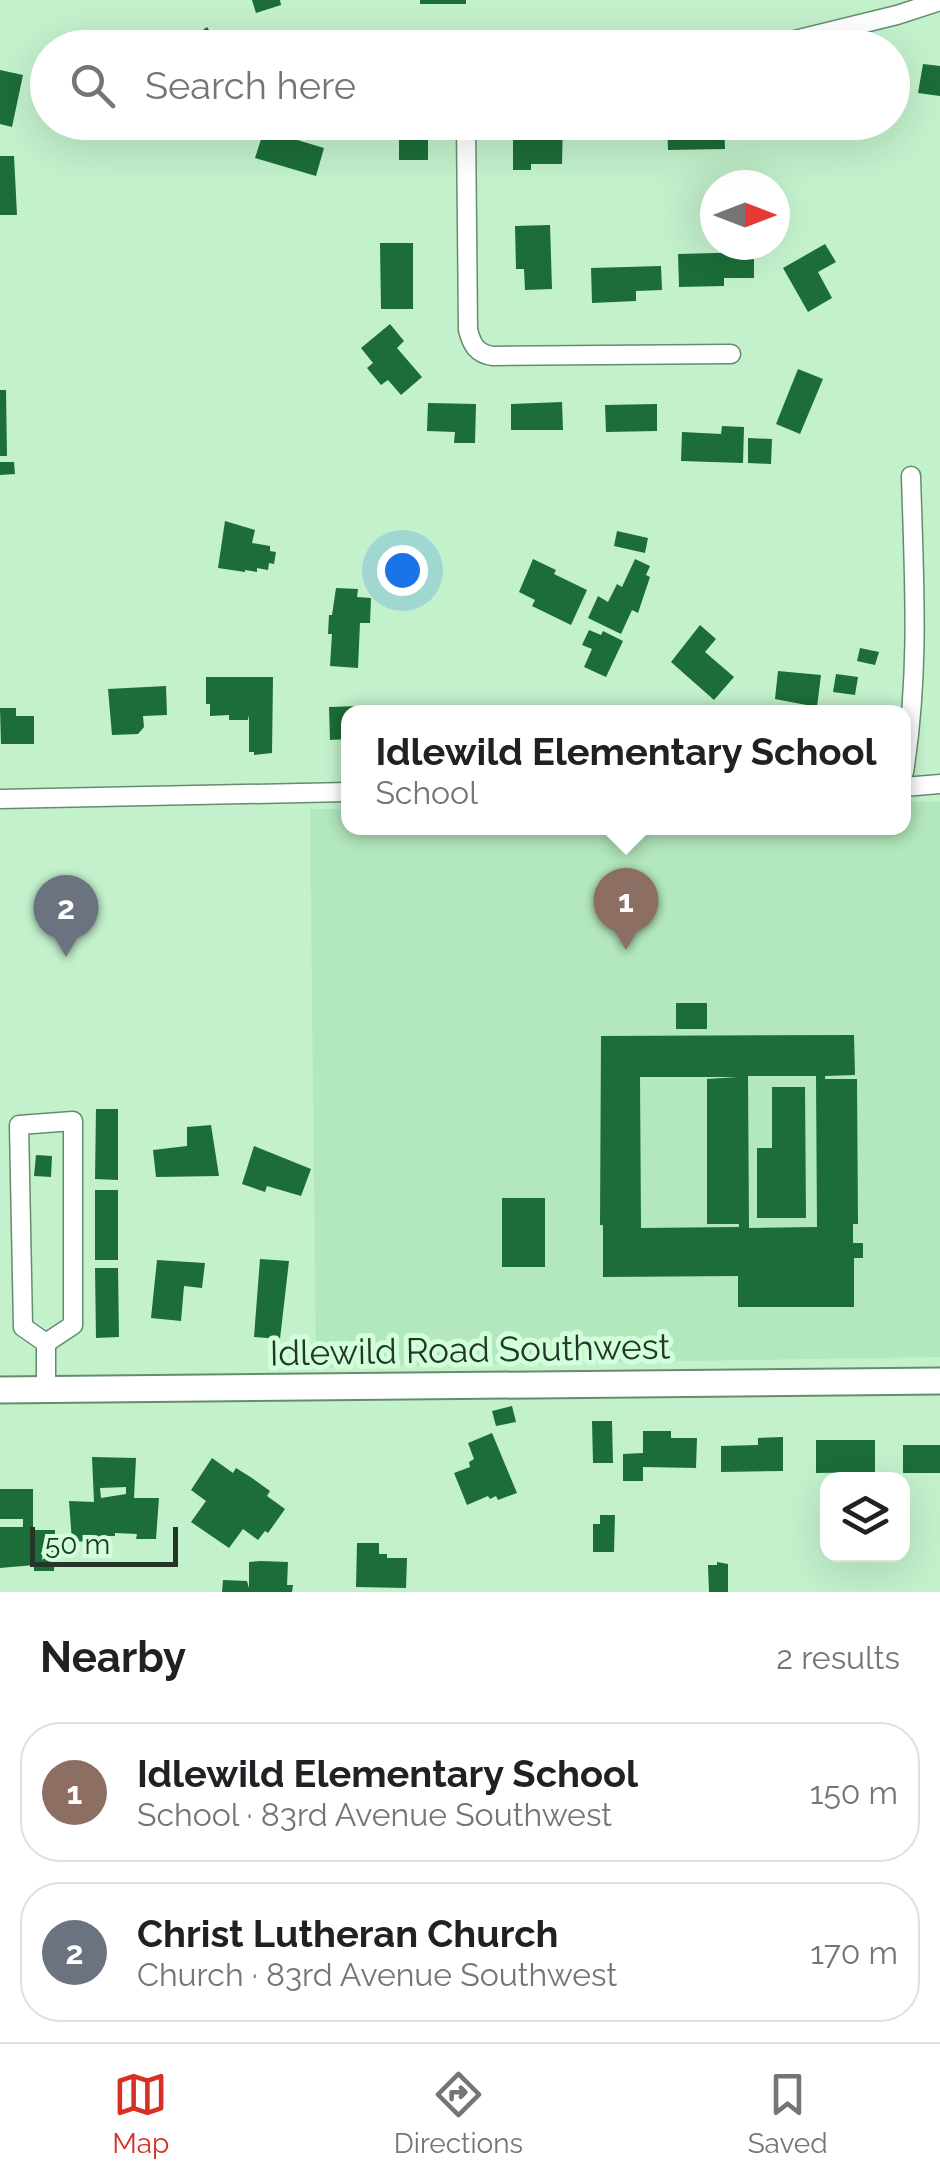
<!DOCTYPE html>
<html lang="en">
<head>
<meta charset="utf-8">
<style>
  body { margin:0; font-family:Raleway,sans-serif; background:#f2f2f2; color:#202124 }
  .controls { position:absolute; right:30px; bottom:30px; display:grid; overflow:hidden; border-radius:20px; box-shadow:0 10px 40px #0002 }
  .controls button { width:90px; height:90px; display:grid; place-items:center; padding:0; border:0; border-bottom:2px solid #e0e0e0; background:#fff; color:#202124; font:50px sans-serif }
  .compass { position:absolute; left:700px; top:170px; width:90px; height:90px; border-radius:50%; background:#fff; box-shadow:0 10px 40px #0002; rotate:90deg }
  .scale { position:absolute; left:30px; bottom:25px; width:148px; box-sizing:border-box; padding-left:10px; border:5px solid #243628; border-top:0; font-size:28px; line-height:35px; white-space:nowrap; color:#243628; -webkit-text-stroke:8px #d0ffd9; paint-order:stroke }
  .you { position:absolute; left:402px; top:570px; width:35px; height:35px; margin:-25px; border:8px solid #fff; border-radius:50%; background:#1a73e8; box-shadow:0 0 0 15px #1a73e833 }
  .badge { display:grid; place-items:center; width:65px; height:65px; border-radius:50%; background:#d93025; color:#fff; font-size:32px; font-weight:700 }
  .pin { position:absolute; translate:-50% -82px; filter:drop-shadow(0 2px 5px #0008) }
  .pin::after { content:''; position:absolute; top:52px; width:35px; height:30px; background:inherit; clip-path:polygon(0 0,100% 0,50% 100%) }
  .popup { position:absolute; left:341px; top:705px; width:570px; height:130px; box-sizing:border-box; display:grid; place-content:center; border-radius:20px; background:#fff; filter:drop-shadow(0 2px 8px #0005); font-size:32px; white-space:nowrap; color:#757577 }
  .popup b { font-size:38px; color:#202124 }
  .popup::after { content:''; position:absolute; left:50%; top:100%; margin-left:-20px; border:20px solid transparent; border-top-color:#fff }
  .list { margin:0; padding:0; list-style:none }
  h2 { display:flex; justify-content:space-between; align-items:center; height:130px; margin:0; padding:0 40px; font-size:42px }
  h2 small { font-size:32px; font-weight:400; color:#757577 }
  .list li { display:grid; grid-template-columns:65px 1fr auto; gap:30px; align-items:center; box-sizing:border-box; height:140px; margin:0 20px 20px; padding:0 20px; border:2px solid #e0e0e0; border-radius:40px }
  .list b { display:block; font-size:38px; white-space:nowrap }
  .list p { margin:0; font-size:32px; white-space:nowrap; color:#757577 }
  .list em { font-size:32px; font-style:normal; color:#757577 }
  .icon { flex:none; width:55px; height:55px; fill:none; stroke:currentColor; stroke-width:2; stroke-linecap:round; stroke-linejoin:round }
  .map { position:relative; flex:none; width:940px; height:1592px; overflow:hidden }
  .search { position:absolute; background:#fff; box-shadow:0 10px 40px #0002; left:30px; right:30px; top:30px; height:110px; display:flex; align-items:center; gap:25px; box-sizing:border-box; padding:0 35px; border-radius:55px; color:#757577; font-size:38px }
  .sheet { height:450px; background:#fff }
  nav { display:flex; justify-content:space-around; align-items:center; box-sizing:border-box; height:140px; border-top:2px solid #e0e0e0; background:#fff; font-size:28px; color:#757577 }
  nav a { display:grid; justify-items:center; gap:5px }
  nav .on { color:#d93025 }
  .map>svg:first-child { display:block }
  .built { fill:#b3e7bd }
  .building { fill:#1c6d37; fill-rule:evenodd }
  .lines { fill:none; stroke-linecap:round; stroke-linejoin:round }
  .street-casing { stroke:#638e6c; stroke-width:21 }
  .secondary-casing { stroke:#638e6c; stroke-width:29 }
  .street { stroke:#fff; stroke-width:18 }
  .secondary { stroke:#fff; stroke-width:25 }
  .labels { text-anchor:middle; stroke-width:10; stroke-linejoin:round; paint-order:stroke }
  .street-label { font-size:35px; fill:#243628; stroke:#d0ffd9 }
</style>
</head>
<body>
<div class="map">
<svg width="940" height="1592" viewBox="0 0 940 1592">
  <rect width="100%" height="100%" fill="#c3f1cc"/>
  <!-- built -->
  <path class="built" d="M 904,802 L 940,802 L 940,1357 L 316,1367 L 310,809 L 348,809 L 348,828 L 904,828 Z"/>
  <!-- building -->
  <path class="building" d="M 252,0 L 280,0 L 281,5 L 256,13 Z
    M 420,0 L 466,0 L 466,4 L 420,4 Z
    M 207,27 L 221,48 L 178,48 Z
    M 923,64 L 940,66 L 940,96 L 918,93 Z
    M 0,70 L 23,75 L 12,127 L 0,124 Z
    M 361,122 L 428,122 L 428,160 L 399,160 L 399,137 L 361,137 Z
    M 535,122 L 563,122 L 562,164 L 531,164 L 531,170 L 513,170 L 513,140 L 534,140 Z
    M 588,122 L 650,122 L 651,136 L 617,137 L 616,132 L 588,132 Z
    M 667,122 L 724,122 L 725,149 L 668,150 Z
    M 264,130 L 324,148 L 316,176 L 255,158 Z
    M 0,156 L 14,156 L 17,215 L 0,215 Z
    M 550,225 L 552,289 L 525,290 L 524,269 L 516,269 L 515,226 Z
    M 380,243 L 413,243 L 413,309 L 381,309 Z
    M 825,244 L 836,262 L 818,272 L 832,298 L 808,312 L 783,268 Z
    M 754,252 L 754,278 L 724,278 L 724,286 L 679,287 L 678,254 Z
    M 661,266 L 662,290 L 636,291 L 636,301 L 592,303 L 591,268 Z
    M 390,324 L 404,341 L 397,348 L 422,377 L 401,395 L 388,380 L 381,385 L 367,368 L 373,363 L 361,348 Z
    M 798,369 L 823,379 L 800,434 L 776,424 Z
    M 0,390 L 6,390 L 7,456 L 0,456 Z
    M 562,402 L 563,430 L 511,430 L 511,404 Z
    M 428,403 L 476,404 L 475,443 L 454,443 L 455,432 L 427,431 Z
    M 657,404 L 657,431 L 606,432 L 605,405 Z
    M 722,426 L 744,427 L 743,463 L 681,461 L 682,432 L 721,434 Z
    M 748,438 L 772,439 L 771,464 L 748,463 Z
    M 0,462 L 14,462 L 15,474 L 0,475 Z
    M 225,521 L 255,530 L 252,543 L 270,546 L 270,551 L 276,552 L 274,564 L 269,563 L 268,570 L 257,568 L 257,572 L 245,570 L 245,572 L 218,568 Z
    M 617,531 L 648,538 L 645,553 L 614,546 Z
    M 533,559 L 556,570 L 554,574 L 587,590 L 571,625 L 532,606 L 535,600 L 519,592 Z
    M 635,559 L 650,566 L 646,575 L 650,577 L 638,613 L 632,610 L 621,634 L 588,618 L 598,596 L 608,602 L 617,584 L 622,587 Z
    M 336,588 L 358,589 L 357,597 L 371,598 L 370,623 L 360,623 L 358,668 L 330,666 L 332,634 L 328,634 L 329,615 L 332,615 Z
    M 700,625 L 716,639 L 705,652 L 734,677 L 714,700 L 671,662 Z
    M 589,630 L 601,635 L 603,631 L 623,641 L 606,677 L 584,667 L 592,649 L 582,645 Z
    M 860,648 L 879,652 L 875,665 L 857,661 Z
    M 778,671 L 821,675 L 817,707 L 775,699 Z
    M 836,674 L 858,677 L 855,695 L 833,692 Z
    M 206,677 L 273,677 L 272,753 L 254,755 L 254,752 L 249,752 L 249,715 L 248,720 L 229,720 L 229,715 L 210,716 L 210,704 L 206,704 Z
    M 166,686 L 167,715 L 143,716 L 144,727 L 138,734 L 112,735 L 108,689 Z
    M 393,705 L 393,712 L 348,712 L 348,739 L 330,740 L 329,707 Z
    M 0,708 L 16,708 L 16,716 L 34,716 L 34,744 L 1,744 Z
    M 676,1003 L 707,1003 L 707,1029 L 676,1029 Z
    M 854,1035 L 855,1075 L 825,1076 L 825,1079 L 857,1079 L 858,1224 L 853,1224 L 853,1243 L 863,1243 L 863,1258 L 854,1258 L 854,1307 L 738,1307 L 738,1276 L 603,1277 L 603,1225 L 600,1225 L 601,1036 ZM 748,1076 L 816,1076 L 817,1227 L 749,1228 ZM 640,1077 L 738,1077 L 707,1079 L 707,1224 L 739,1224 L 739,1227 L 641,1228 Z
    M 772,1087 L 805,1087 L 806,1218 L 757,1218 L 757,1148 L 772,1148 Z
    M 96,1109 L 118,1109 L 118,1180 L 95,1179 Z
    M 211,1125 L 219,1176 L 156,1177 L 153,1150 L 187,1146 L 187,1127 Z
    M 254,1146 L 311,1169 L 301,1196 L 267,1186 L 265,1192 L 242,1184 Z
    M 36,1155 L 52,1156 L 51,1177 L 34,1176 Z
    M 95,1190 L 118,1190 L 118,1260 L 95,1260 Z
    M 502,1198 L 545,1198 L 545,1267 L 502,1267 Z
    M 260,1259 L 289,1261 L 280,1339 L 254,1337 Z
    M 157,1260 L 205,1263 L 202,1288 L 184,1286 L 181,1321 L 151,1318 Z
    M 95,1268 L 118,1268 L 119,1337 L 96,1338 Z
    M 512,1406 L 516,1422 L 496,1426 L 492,1411 Z
    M 592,1421 L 612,1421 L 613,1463 L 593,1463 Z
    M 643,1431 L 671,1431 L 671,1438 L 697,1438 L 696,1468 L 643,1467 L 643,1481 L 623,1481 L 623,1454 L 643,1453 Z
    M 492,1433 L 517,1493 L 498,1500 L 496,1496 L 490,1499 L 488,1496 L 467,1505 L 454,1473 L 470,1467 L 469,1462 L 474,1459 L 468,1443 Z
    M 783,1437 L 783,1471 L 721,1472 L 721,1446 L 758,1445 L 758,1438 Z
    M 816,1440 L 875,1440 L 875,1472 L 816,1473 Z
    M 903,1445 L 940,1445 L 940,1473 L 903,1473 Z
    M 92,1457 L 136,1458 L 134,1498 L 159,1498 L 156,1539 L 136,1539 L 137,1534 L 115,1533 L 115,1536 L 100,1536 L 100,1539 L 90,1539 L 90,1542 L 72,1541 L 69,1501 L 94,1502 ZM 126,1487 L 126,1494 L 101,1498 L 100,1488 Z
    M 212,1458 L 233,1473 L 236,1468 L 252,1478 L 270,1491 L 267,1496 L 285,1509 L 268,1533 L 265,1531 L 258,1540 L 243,1529 L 229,1548 L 191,1522 L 206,1501 L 191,1490 Z
    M 0,1489 L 33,1489 L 33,1530 L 55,1530 L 54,1571 L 34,1571 L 34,1565 L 0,1568 L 0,1527 L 23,1527 L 23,1519 L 0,1519 Z
    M 600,1515 L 615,1515 L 614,1552 L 593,1552 L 593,1524 L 600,1524 Z
    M 357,1543 L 379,1543 L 379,1554 L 387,1554 L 387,1558 L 407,1558 L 406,1588 L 356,1587 Z
    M 261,1561 L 288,1562 L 287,1585 L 293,1585 L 292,1592 L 222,1592 L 223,1580 L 247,1581 L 249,1588 L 249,1562 Z
    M 717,1562 L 728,1564 L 728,1592 L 709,1592 L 708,1565 L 717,1565 Z"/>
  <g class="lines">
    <defs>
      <path id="street" d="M 762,48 L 897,15 L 940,1
        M 466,122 L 468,330 C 472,345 477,354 493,356 L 731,354
        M 904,772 C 920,671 914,578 911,476
        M 904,787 L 940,784
        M 0,799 L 348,792
        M 46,1389 L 46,1343 L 73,1325 L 73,1121 L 19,1125 L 23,1327 L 46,1343"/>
      <path id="secondary" d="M 0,1390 L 940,1381"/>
    </defs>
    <!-- street casing -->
    <use href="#street" class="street-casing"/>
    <!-- secondary casing -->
    <use href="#secondary" class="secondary-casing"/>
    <!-- street -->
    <use href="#street" class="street"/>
    <!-- secondary -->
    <use href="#secondary" class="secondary"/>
  </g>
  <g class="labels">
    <!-- street labels -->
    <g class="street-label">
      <text transform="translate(470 1350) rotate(-1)" y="12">Idlewild Road Southwest</text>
    </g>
  </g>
</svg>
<div class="controls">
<button><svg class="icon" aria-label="layers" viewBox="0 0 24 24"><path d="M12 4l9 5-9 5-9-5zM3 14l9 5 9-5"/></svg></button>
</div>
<svg class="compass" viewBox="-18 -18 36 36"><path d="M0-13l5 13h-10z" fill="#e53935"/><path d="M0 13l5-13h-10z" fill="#757577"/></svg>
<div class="scale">50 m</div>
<div class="you"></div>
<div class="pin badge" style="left:626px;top:950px;background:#8d6e63">1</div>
<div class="popup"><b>Idlewild Elementary School</b>School</div>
<div class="pin badge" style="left:66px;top:957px;background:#6b7280">2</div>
<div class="search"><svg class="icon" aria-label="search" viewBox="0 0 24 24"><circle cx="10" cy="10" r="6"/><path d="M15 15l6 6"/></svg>Search here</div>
</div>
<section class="sheet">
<h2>Nearby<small>2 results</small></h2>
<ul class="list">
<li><span class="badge" style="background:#8d6e63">1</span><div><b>Idlewild Elementary School</b><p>School · 83rd Avenue Southwest</p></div><em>150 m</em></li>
<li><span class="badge" style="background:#6b7280">2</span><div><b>Christ Lutheran Church</b><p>Church · 83rd Avenue Southwest</p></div><em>170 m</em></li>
</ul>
</section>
<nav>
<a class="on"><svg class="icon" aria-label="map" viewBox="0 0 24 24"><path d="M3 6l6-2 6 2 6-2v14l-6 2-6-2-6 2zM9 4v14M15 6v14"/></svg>Map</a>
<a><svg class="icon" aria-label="directions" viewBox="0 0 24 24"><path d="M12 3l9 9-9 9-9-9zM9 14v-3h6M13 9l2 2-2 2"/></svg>Directions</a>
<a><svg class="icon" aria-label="saved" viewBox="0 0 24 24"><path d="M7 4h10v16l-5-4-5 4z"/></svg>Saved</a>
</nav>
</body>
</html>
